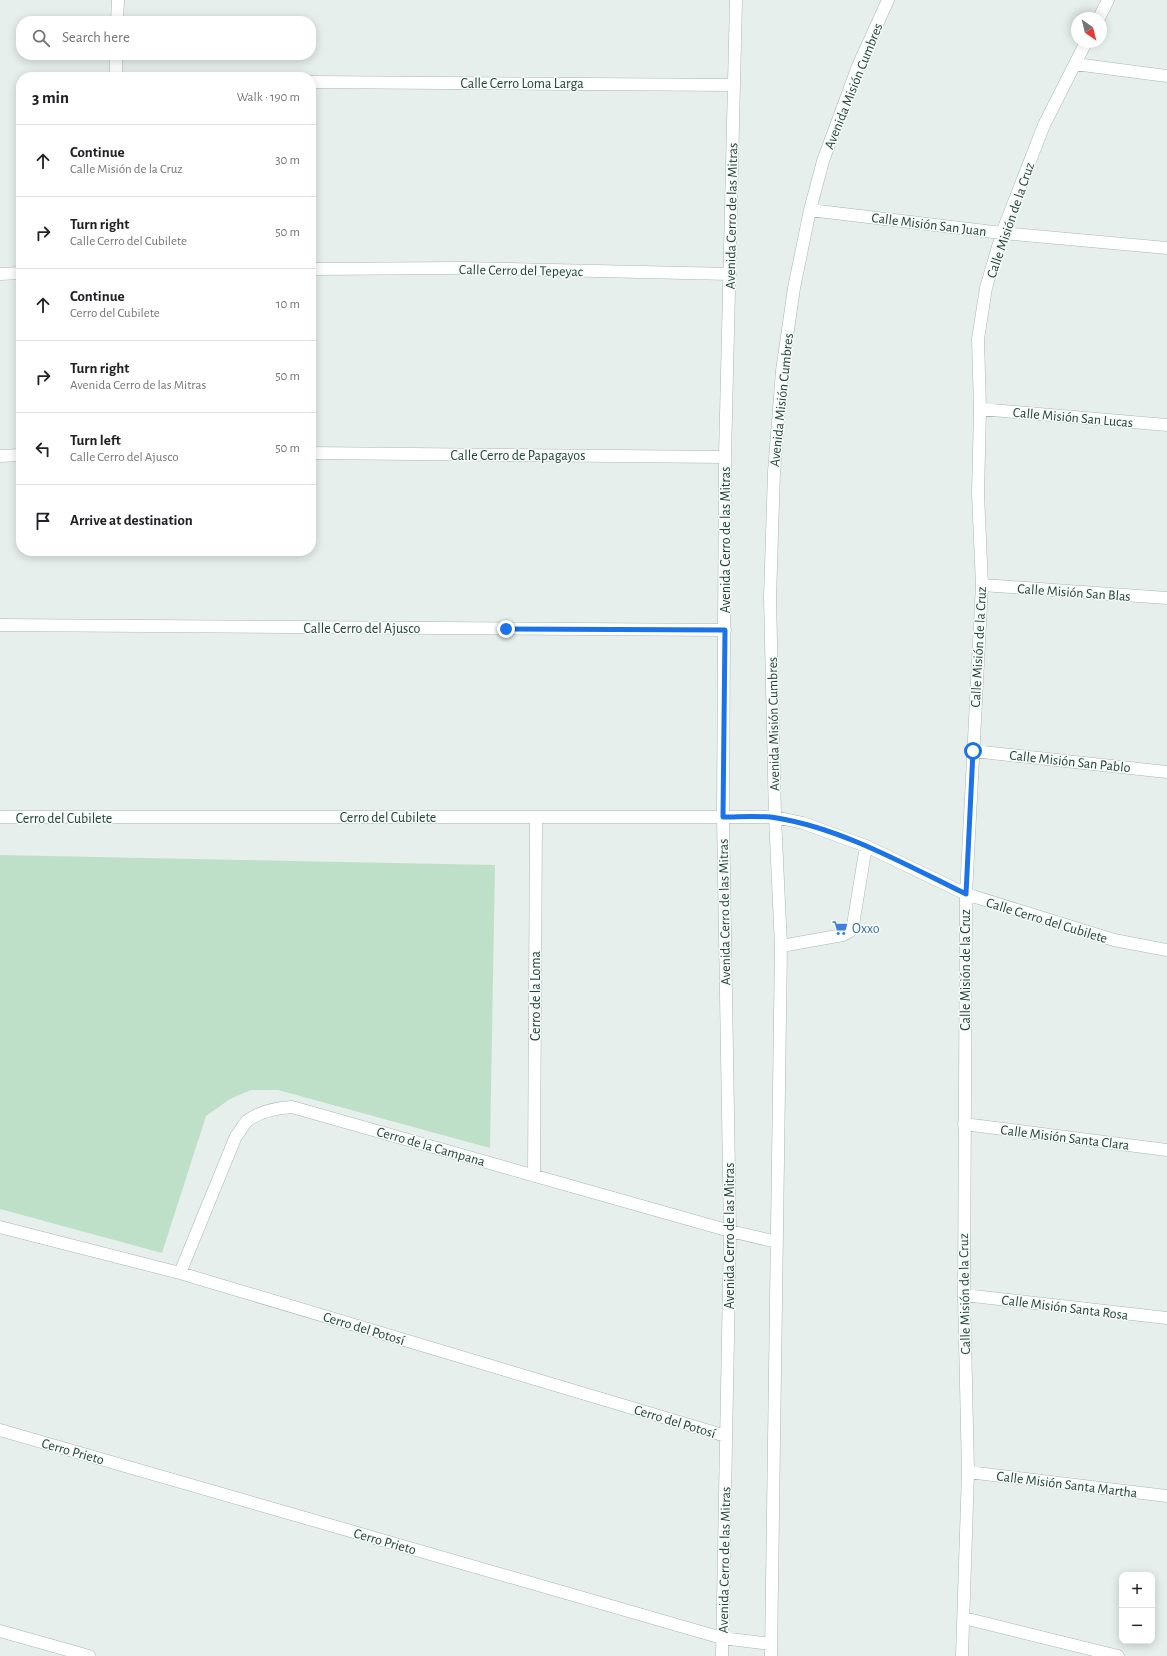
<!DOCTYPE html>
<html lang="en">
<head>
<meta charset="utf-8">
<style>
  body { margin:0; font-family:"Alegreya Sans",sans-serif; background:#f6f6f6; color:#202124 }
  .controls { position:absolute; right:12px; bottom:12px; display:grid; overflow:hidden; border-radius:8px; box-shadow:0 2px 10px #0003 }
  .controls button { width:36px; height:36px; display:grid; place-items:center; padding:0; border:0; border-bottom:1px solid #e0e0e0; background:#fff; color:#202124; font:20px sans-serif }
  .compass { position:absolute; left:1071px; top:12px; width:36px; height:36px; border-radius:50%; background:#fff; box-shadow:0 2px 10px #0003; rotate:145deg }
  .stop { position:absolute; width:12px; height:12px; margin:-9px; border:3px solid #1a73e8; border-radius:50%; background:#fff }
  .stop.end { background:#1a73e8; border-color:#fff; box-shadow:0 1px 4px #0008 }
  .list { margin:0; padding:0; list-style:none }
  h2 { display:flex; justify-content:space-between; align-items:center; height:52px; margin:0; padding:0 16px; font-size:17px }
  h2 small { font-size:13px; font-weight:400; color:#757577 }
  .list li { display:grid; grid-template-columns:26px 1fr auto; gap:12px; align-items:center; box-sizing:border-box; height:72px; padding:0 16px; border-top:1px solid #e0e0e0 }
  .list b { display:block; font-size:15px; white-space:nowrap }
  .list p { margin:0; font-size:13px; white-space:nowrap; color:#757577 }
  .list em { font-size:13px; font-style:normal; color:#757577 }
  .icon { flex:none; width:22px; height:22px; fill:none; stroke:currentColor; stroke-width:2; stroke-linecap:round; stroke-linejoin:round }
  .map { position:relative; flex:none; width:1167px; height:1656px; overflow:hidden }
  .search { position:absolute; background:#fff; box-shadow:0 2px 10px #0003; left:16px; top:16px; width:300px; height:44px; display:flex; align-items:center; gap:10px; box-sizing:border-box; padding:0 14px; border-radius:16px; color:#757577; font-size:15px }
  .panel { position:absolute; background:#fff; box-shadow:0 2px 10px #0003; left:16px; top:72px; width:300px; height:484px; border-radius:16px }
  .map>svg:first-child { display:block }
  .green { fill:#bfe0c8 }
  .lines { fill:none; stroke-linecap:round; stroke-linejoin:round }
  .minor-casing { stroke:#a8b8b2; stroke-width:13 }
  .minor { stroke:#fff; stroke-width:12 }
  .route { stroke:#1a73e8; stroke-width:5 }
  .labels { text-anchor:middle; stroke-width:3; stroke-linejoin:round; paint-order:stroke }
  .street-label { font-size:14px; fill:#24423a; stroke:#f7fbf9 }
  .shop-label { font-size:14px; fill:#366cbe; stroke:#f7fbf9; text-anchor:start }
</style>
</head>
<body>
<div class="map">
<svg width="1167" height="1656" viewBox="0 0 1167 1656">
  <rect width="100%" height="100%" fill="#e6efeb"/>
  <!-- green -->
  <path class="green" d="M 0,855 L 495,865 L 490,1148 L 278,1090 L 251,1090 L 230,1099 L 206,1116 L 162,1253 L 0,1209 Z"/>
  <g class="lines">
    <defs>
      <path id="minor" d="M 1099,18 L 1108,0
        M 117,21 L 118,0
        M 1075,64 L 1167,76
        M 116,77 L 116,55
        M 311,82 L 734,85
        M 810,210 L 1002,233 L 1167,248
        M 311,269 L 461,268 L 730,274
        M 0,274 L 21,273
        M 980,409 L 1167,425
        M 311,453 L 725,457
        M 0,456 L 21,455
        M 982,585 L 1167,598
        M 0,625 L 725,630
        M 973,751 L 1167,772
        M 0,817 L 775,817 L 803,823 L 866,846 L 966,894 L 1114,940 L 1167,950
        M 781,946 L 843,935 L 850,931 L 853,925 L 866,846
        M 964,1124 L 1167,1150
        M 534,1176 L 536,817
        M 0,1227 L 180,1273 L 726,1436
        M 180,1273 L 236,1136 C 240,1132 243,1125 247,1121 C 260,1111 276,1108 292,1107 L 730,1231 L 777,1242
        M 964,1295 L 1167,1318
        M 0,1430 L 722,1638 L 771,1644
        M 968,1472 L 1167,1496
        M 964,1618 L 1118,1656
        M 0,1631 L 89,1656
        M 722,1656 L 730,1231 L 723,817 L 725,457 L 736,0
        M 771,1656 L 781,946 L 775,817 L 770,598 L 774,472 L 782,371 L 794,288 L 810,210 L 823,161 L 858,66 L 888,0
        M 962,1656 L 968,1472 L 964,1295 L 966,894 L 982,585 L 978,494 L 980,409 L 978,339 L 986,288 L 1002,233 L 1044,125 L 1086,42"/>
    </defs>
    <!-- minor casing -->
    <use href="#minor" class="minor-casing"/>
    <!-- minor -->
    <use href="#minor" class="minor"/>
  </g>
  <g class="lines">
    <!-- route -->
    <path class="route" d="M 506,629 L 725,630 L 723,817 C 740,817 760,815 777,818 C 843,829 906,865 966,894 L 973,751"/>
  </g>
  <!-- icons -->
  <defs>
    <symbol id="supermarket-bare" viewBox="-9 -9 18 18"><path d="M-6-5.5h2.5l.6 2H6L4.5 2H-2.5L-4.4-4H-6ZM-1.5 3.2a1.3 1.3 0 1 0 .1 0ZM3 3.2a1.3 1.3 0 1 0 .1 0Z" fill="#3f7fe0" stroke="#f7fbf9" stroke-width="2.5" paint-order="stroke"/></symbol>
  </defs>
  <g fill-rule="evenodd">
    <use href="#supermarket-bare" x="829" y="917" width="22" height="22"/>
  </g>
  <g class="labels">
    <!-- street labels -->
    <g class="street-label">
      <text x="522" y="88">Calle Cerro Loma Larga</text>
      <text transform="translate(853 86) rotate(-68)" y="5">Avenida Misión Cumbres</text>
      <text transform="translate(731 216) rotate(-89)" y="5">Avenida Cerro de las Mitras</text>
      <text transform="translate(1010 220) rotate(-71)" y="5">Calle Misión de la Cruz</text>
      <text transform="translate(929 224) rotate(7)" y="5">Calle Misión San Juan</text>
      <text transform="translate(521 270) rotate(1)" y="5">Calle Cerro del Tepeyac</text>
      <text transform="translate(781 400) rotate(-84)" y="5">Avenida Misión Cumbres</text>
      <text transform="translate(1073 417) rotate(5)" y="5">Calle Misión San Lucas</text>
      <text x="518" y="460">Calle Cerro de Papagayos</text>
      <text transform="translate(725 540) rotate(-90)" y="5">Avenida Cerro de las Mitras</text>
      <text transform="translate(1074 592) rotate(4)" y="5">Calle Misión San Blas</text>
      <text x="362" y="633">Calle Cerro del Ajusco</text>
      <text transform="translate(978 647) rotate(-87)" y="5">Calle Misión de la Cruz</text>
      <text transform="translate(773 724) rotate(-91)" y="5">Avenida Misión Cumbres</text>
      <text transform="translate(1070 761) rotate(6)" y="5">Calle Misión San Pablo</text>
      <text x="388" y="822">Cerro del Cubilete</text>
      <text x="64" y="823">Cerro del Cubilete</text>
      <text transform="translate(724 912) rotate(-91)" y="5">Avenida Cerro de las Mitras</text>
      <text transform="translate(1047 920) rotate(17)" y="5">Calle Cerro del Cubilete</text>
      <text transform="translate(965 970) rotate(-90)" y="5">Calle Misión de la Cruz</text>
      <text transform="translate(535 996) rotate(-90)" y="5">Cerro de la Loma</text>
      <text transform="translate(1065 1137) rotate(7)" y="5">Calle Misión Santa Clara</text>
      <text transform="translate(431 1146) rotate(16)" y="5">Cerro de la Campana</text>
      <text transform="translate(729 1236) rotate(-90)" y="5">Avenida Cerro de las Mitras</text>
      <text transform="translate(964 1294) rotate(-91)" y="5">Calle Misión de la Cruz</text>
      <text transform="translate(1065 1307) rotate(7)" y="5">Calle Misión Santa Rosa</text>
      <text transform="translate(364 1328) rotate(17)" y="5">Cerro del Potosí</text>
      <text transform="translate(675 1421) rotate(17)" y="5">Cerro del Potosí</text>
      <text transform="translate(73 1451) rotate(16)" y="5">Cerro Prieto</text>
      <text transform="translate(1067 1484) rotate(7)" y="5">Calle Misión Santa Martha</text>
      <text transform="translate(385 1541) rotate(16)" y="5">Cerro Prieto</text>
      <text transform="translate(724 1560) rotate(-89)" y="5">Avenida Cerro de las Mitras</text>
    </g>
    <!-- shop labels -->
    <g class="shop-label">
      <text x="852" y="933">Oxxo</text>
    </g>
  </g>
</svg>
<div class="controls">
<button>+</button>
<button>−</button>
</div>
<svg class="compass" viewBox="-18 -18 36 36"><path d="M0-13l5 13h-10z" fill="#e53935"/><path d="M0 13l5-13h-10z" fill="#757577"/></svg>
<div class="stop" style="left:973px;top:751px"></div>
<div class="stop end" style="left:506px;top:629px"></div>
<div class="search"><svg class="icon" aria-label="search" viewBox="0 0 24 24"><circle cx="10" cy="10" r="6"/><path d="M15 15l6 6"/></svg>Search here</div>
<section class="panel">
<h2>3 min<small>Walk · 190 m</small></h2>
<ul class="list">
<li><svg class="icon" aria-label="ahead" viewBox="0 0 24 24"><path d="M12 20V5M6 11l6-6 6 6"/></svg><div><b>Continue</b><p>Calle Misión de la Cruz</p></div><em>30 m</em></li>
<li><svg class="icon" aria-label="right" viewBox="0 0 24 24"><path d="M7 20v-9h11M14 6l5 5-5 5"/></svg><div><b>Turn right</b><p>Calle Cerro del Cubilete</p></div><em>50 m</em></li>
<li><svg class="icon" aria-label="ahead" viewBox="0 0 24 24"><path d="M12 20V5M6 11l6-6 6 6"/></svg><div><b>Continue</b><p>Cerro del Cubilete</p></div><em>10 m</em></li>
<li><svg class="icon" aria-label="right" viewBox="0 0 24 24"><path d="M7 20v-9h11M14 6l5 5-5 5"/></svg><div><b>Turn right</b><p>Avenida Cerro de las Mitras</p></div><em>50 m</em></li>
<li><svg class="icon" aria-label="left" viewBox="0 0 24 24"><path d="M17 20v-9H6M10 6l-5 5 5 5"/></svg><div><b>Turn left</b><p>Calle Cerro del Ajusco</p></div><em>50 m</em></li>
<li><svg class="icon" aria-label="arrive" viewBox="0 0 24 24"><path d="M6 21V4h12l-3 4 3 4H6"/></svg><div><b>Arrive at destination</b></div></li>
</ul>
</section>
</div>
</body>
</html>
